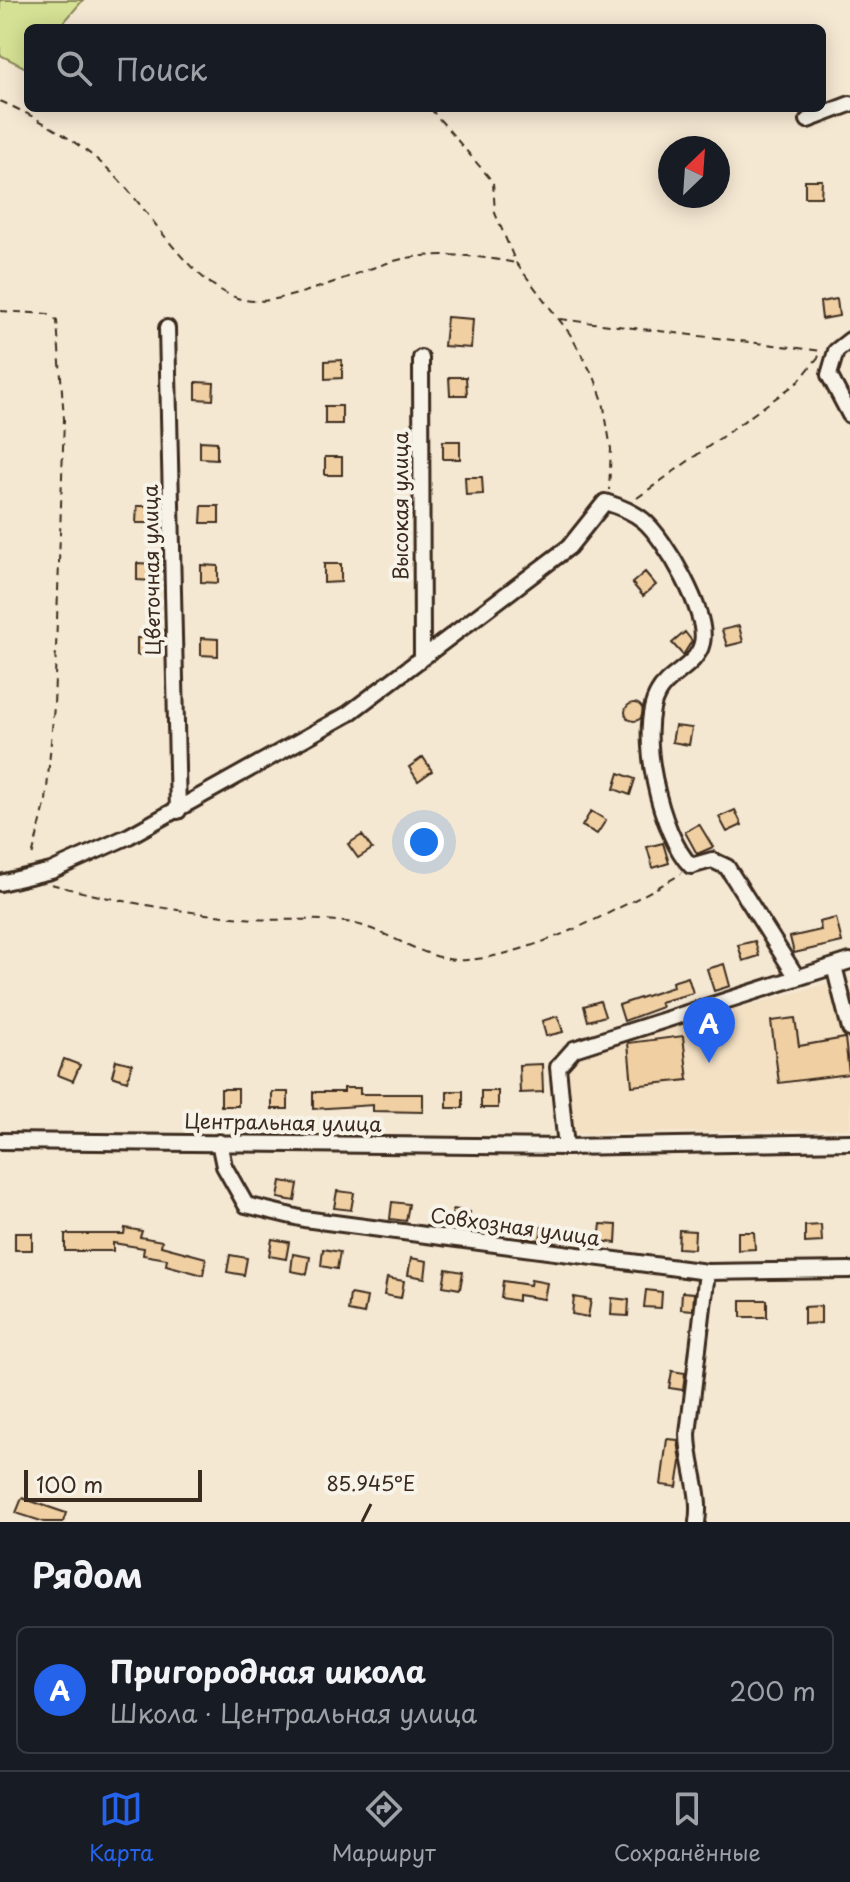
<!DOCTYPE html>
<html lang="ru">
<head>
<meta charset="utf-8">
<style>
  body { margin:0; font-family:"Playpen Sans",sans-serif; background:#20242c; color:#f1f3f6 }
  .compass { position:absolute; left:658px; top:136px; width:72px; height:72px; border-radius:50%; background:#171b24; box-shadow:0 4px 20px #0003; rotate:25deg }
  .scale { position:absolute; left:24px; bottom:20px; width:178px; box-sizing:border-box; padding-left:8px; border:4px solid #3b2a1e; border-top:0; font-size:22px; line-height:28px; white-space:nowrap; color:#3b2a1e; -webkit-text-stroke:6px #f7f3e8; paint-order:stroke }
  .you { position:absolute; left:424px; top:842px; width:28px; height:28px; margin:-20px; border:6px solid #fff; border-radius:50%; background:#1a73e8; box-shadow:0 0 0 12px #1a73e833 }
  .badge { display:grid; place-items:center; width:52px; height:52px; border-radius:50%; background:#2563eb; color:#fff; font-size:26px; font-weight:700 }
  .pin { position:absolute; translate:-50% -66px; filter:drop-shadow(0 2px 4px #0008) }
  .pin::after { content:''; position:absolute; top:42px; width:28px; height:24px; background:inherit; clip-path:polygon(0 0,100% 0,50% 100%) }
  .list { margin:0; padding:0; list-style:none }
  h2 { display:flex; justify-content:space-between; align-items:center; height:104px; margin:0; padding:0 32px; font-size:34px }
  h2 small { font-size:26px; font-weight:400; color:#9ea1a6 }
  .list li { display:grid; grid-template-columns:52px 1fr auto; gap:24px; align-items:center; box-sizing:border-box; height:128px; margin:0 16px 16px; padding:0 16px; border:2px solid #363941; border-radius:12px }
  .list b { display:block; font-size:30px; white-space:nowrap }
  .list p { margin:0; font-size:26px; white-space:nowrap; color:#9ea1a6 }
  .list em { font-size:26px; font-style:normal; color:#9ea1a6 }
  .icon { flex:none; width:44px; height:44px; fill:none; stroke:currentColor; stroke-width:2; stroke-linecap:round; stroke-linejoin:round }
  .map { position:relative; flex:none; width:850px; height:1522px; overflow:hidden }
  .search { position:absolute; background:#171b24; box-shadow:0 4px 20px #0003; left:24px; right:24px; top:24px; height:88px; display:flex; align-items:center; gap:20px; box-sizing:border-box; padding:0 28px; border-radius:12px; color:#9ea1a6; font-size:30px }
  .sheet { height:248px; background:#171b24 }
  nav { display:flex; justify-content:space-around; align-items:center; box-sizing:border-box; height:112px; border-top:2px solid #363941; background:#171b24; font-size:22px; color:#9ea1a6 }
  nav a { display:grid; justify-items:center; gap:4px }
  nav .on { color:#2563eb }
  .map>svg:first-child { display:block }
  .built { fill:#f4e1c4 }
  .green { fill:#d5e194; stroke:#888659; stroke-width:2 }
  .building { fill:#f0d0a2; stroke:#3b2a1e; stroke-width:2 }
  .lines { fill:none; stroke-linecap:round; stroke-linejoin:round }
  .minor-casing { stroke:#3b2a1e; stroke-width:20 }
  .path { stroke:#3b2a1e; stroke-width:2; stroke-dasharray:8 6; stroke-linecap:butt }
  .minor { stroke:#f7f3e8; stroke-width:14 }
  .ticks { fill:none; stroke:#3b2a1e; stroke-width:3 }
  .labels { text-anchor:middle; stroke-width:8; stroke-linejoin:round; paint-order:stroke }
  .street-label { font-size:20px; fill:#3b2a1e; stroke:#f7f3e8 }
  .ticks-label { font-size:20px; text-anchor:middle; fill:#3b2a1e; stroke:#f7f3e8; stroke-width:8; stroke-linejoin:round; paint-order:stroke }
</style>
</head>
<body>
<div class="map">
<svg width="850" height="1522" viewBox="0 0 850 1522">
  <rect width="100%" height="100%" fill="#f5e8d3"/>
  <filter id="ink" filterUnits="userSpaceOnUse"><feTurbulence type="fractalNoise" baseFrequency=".0125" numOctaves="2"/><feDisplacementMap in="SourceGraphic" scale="16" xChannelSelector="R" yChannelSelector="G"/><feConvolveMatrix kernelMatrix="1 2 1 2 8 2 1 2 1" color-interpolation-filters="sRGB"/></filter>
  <g filter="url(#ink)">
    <!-- built -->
    <path class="built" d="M 850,977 L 850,1129 L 571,1134 L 563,1070 L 572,1055 Z"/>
    <!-- green -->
    <path class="green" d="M 0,0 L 83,0 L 59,28 L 28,28 L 26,68 L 0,55 Z"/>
    <!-- building -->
    <path class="building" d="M 805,180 L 822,180 L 821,197 L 805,197 Z
      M 837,299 L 839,316 L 822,319 L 820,302 Z
      M 447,317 L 473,319 L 471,348 L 444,346 Z
      M 342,360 L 342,378 L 325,379 L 325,361 Z
      M 449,377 L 466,377 L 467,395 L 450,395 Z
      M 196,382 L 214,383 L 213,400 L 196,399 Z
      M 325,406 L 342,406 L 342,424 L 325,424 Z
      M 200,441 L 217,442 L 217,459 L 200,458 Z
      M 443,441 L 460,441 L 460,459 L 443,459 Z
      M 325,457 L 342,457 L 342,475 L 325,475 Z
      M 465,477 L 482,477 L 483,494 L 466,495 Z
      M 137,506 L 154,506 L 154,523 L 136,523 Z
      M 202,506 L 219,506 L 219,523 L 201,523 Z
      M 137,563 L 154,564 L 154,581 L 137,580 Z
      M 324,564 L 341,564 L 341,582 L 324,583 Z
      M 201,565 L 218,566 L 218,583 L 201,582 Z
      M 645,572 L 656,585 L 643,596 L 632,583 Z
      M 739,626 L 743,642 L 727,646 L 722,630 Z
      M 685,632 L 692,641 L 683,655 L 672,643 Z
      M 137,638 L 154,638 L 154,655 L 137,655 Z
      M 201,638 L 218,639 L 218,656 L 201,655 Z
      M625 712a9 9 0 1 1 18 0a9 9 0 1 1-18 0Z
      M 675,726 L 692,728 L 689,745 L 672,742 Z
      M 423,757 L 432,771 L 418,781 L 409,767 Z
      M 619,773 L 635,779 L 630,795 L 614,789 Z
      M 735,810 L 742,825 L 727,832 L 719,817 Z
      M 591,811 L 606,820 L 597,834 L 582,826 Z
      M 699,824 L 713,847 L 697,854 L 685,832 Z
      M 362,835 L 372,849 L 358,858 L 348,844 Z
      M 663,843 L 669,863 L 653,868 L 647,847 Z
      M 836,918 L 842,942 L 794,953 L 790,937 L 821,930 L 819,922 Z
      M 755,941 L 759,956 L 743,961 L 738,945 Z
      M 724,964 L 730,986 L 714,991 L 707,969 Z
      M 688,977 L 693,993 L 660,1002 L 662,1007 L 624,1021 L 619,1005 L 673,987 L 672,982 Z
      M 600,1001 L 605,1016 L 588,1021 L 584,1006 Z
      M 558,1016 L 563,1032 L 546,1036 L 542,1021 Z
      M 795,1018 L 799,1046 L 845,1038 L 849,1074 L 779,1083 L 771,1021 Z
      M 683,1036 L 688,1080 L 632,1086 L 628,1043 Z
      M 64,1059 L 80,1065 L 73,1081 L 58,1075 Z
      M 116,1060 L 132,1064 L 127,1081 L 112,1076 Z
      M 542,1064 L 543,1092 L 520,1093 L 519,1065 Z
      M 344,1088 L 360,1088 L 360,1094 L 423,1094 L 423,1112 L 373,1111 L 373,1105 L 313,1109 L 313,1092 L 344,1092 Z
      M 221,1089 L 238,1089 L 238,1106 L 221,1106 Z
      M 447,1091 L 463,1091 L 463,1108 L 447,1108 Z
      M 481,1091 L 498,1091 L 498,1108 L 481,1108 Z
      M 272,1092 L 288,1092 L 288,1109 L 272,1109 Z
      M 281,1181 L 298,1184 L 295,1201 L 278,1198 Z
      M 337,1191 L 354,1193 L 351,1210 L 334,1208 Z
      M 392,1202 L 409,1204 L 406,1221 L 390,1219 Z
      M 453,1209 L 470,1212 L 467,1229 L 450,1226 Z
      M 525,1224 L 542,1227 L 540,1240 L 523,1238 Z
      M 601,1224 L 617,1225 L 616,1243 L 599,1241 Z
      M 821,1225 L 822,1242 L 805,1243 L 805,1226 Z
      M 125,1228 L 142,1231 L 140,1237 L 162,1241 L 161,1246 L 206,1258 L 203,1275 L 166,1265 L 167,1259 L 143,1255 L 144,1248 L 113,1243 L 113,1251 L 65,1251 L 65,1234 L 124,1234 Z
      M 679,1230 L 695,1231 L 694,1249 L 678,1248 Z
      M 738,1232 L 754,1232 L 755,1249 L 738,1250 Z
      M 15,1233 L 32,1233 L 32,1250 L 15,1250 Z
      M 272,1239 L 289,1242 L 286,1259 L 269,1256 Z
      M 323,1249 L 340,1252 L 337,1269 L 321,1266 Z
      M 293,1254 L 310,1257 L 307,1274 L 291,1271 Z
      M 230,1255 L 247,1258 L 244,1275 L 227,1272 Z
      M 411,1258 L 427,1261 L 425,1278 L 408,1275 Z
      M 446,1269 L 463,1272 L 460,1289 L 443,1286 Z
      M 387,1278 L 404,1281 L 401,1298 L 384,1295 Z
      M 531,1280 L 547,1283 L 544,1299 L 518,1295 L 518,1301 L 501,1298 L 503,1281 L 530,1285 Z
      M 646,1290 L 662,1292 L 661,1308 L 644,1307 Z
      M 682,1292 L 694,1293 L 693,1310 L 681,1309 Z
      M 350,1294 L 367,1297 L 364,1314 L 348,1311 Z
      M 574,1297 L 591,1300 L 588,1317 L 572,1314 Z
      M 612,1298 L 629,1300 L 628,1316 L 611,1315 Z
      M 741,1300 L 767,1300 L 767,1317 L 741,1317 Z
      M 821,1306 L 821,1323 L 804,1324 L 804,1307 Z
      M 672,1371 L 685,1373 L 683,1390 L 669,1388 Z
      M 667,1439 L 678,1440 L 681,1462 L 677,1487 L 661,1485 Z
      M 22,1498 L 66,1513 L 63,1522 L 44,1522 L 16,1513 Z"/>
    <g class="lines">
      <defs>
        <path id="minor" d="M 808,120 L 850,104
          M 167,328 L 178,811
          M 850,340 L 836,351 L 829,375 L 850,415
          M 421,358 L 422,655
          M 0,883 L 51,871 L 129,836 L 348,714 L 569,547 L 605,502 C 618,506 632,511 643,520 C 665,538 709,614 702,643 C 697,666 668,674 658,693 C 636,730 661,837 691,866 L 712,860 L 727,867 L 796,976
          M 834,966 L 850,1029
          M 0,1141 L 566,1147 L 850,1142
          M 219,1142 L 224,1166 L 246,1205 L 304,1219 L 707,1272 L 850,1270
          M 566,1147 L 558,1067 L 574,1049 L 850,961
          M 697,1522 C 702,1493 688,1464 688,1434 L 707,1272"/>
      </defs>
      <!-- minor casing -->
      <use href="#minor" class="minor-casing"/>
      <!-- path -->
      <path class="path" d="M 0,101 C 39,118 77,141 108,169 C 149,206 183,278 237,298 C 278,313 363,266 407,258 C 444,252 479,256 516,263
        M 430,108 L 493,182 L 495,213 L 516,263 L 570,334 L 595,379 L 603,401 L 611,449 L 609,490
        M 0,311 L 48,314 L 57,321 L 64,419 L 54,706 L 46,801 L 31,861
        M 560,319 L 823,351
        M 637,498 L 798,382 L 820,355
        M 51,884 C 111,901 193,914 255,919 C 285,921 316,918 346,922 C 387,928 426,963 467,960 C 534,955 624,907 681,874"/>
      <!-- minor -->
      <use href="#minor" class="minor"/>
    </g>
  </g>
  <!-- ticks -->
  <path class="ticks" d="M 362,1522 L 371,1504"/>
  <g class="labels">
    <!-- street labels -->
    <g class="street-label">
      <text transform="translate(401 506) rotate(-90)" y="7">Высокая улица</text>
      <text transform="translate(152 570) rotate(-91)" y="7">Цветочная улица</text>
      <text transform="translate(283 1123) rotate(1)" y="7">Центральная улица</text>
      <text transform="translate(515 1227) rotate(8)" y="7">Совхозная улица</text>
    </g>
  </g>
  <g class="ticks-label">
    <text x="371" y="1491">85.945°E</text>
  </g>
</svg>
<svg class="compass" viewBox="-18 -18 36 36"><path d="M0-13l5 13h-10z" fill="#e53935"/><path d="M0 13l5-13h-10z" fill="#9ea1a6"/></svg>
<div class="scale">100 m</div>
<div class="you"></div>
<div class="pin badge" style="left:709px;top:1063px">A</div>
<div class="search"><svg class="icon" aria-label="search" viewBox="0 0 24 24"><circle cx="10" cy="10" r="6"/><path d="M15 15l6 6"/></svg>Поиск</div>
</div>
<section class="sheet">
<h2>Рядом<small></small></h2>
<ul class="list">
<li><span class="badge">A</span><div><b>Пригородная школа</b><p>Школа · Центральная улица</p></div><em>200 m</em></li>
</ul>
</section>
<nav>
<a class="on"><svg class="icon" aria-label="map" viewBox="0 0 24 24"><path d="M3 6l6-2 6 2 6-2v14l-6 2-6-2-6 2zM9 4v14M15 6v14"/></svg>Карта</a>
<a><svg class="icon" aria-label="directions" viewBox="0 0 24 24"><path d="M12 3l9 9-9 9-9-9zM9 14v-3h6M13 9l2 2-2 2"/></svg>Маршрут</a>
<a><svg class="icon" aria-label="saved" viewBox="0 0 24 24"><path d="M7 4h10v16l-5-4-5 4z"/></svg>Сохранённые</a>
</nav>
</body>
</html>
